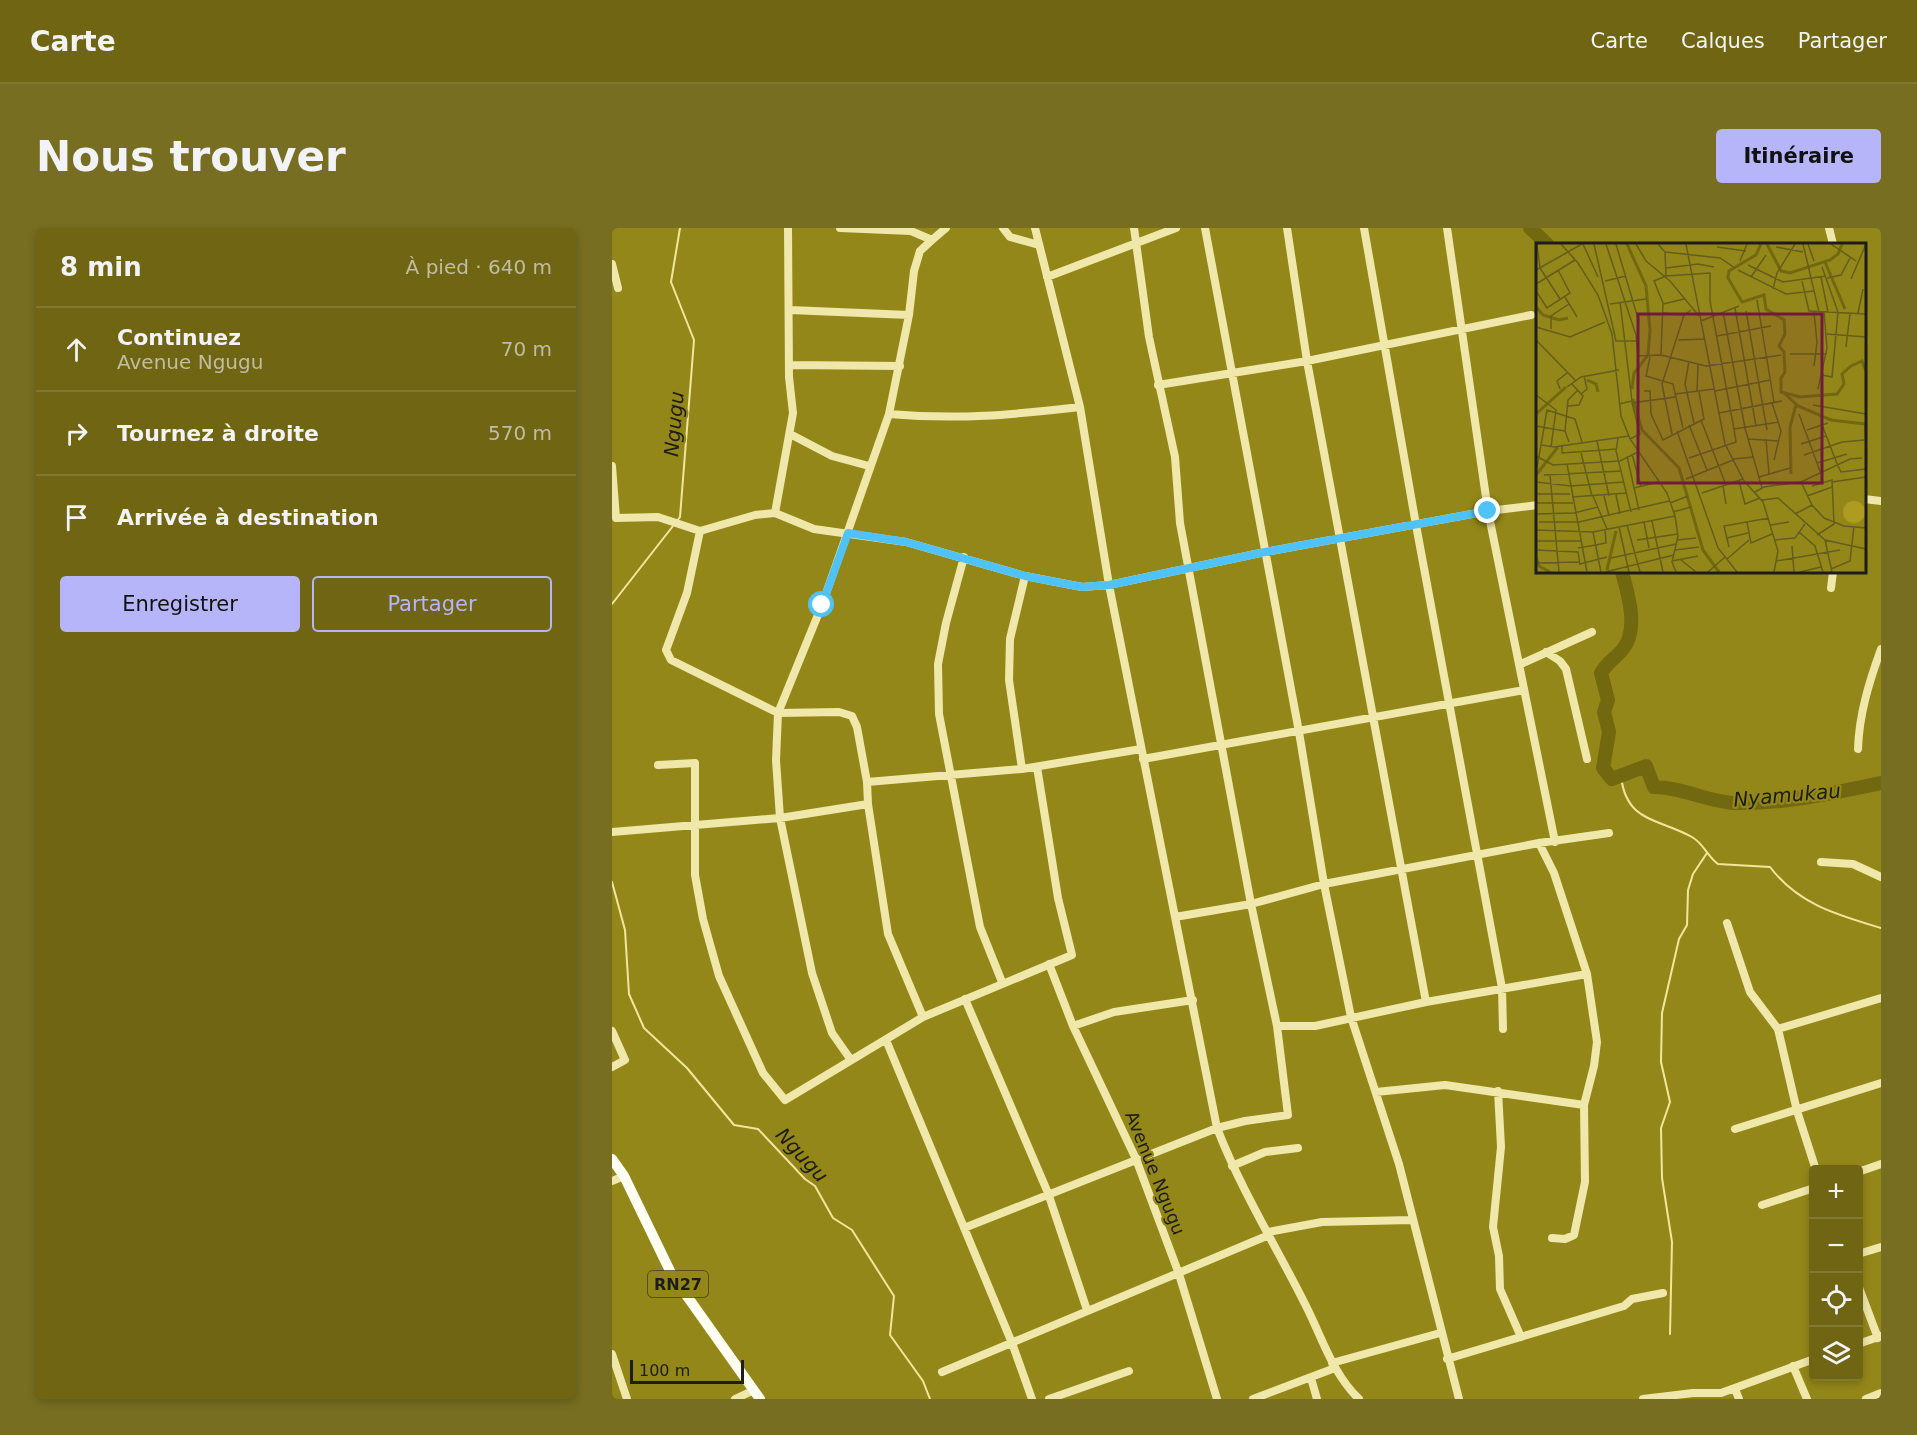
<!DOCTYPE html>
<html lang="fr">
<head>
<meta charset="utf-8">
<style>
  body { margin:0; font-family:"DejaVu Sans",sans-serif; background:#776e21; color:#f1f3f6 }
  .controls { position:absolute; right:18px; bottom:18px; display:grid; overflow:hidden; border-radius:6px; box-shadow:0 3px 9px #0003 }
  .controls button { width:54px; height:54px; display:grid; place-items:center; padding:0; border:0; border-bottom:2px solid #817933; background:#6f6513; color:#f1f3f6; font:30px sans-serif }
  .scale { position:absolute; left:18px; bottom:15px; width:114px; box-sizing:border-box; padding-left:6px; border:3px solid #1d1d1d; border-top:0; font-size:16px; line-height:21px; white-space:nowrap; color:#1d1d1d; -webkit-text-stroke:4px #948719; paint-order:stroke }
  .stop { position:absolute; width:18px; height:18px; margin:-14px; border:4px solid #4fc3f7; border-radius:50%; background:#fff }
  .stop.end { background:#4fc3f7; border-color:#fff; box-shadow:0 2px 6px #0008 }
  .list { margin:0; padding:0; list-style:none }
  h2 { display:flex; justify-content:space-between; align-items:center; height:78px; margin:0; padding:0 24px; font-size:26px }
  h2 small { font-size:20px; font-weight:400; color:#c0bda0 }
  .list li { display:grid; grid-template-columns:39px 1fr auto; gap:18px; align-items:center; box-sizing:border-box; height:84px; padding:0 24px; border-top:2px solid #817933 }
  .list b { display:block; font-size:22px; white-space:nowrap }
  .list p { margin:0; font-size:20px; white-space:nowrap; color:#c0bda0 }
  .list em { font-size:20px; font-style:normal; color:#c0bda0 }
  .actions { display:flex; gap:12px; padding:18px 24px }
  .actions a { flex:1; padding:14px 0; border:2px solid #b6b5fa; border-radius:6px; text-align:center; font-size:21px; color:#b6b5fa }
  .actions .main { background:#b6b5fa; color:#111 }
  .icon { flex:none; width:33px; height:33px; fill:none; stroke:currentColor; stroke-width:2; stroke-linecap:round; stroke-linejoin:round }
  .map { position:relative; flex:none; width:1269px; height:1171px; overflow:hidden; border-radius:6px }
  header { display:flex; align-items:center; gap:36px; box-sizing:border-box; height:84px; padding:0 30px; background:#6f6513; border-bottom:2px solid #817933 }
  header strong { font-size:28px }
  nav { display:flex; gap:33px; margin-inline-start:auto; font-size:21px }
  .intro { display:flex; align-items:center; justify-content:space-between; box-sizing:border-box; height:144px; padding:0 36px }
  h1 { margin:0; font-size:42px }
  .button { padding:15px 27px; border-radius:6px; background:#b6b5fa; color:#111; font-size:21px; font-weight:700 }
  main { display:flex; gap:36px; padding:0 36px }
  aside { flex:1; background:#6f6513; border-radius:6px; box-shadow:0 3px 9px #0003 }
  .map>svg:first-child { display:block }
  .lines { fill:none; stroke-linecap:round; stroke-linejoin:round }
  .stream { stroke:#f2e69d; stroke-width:2 }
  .river { stroke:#726810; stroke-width:14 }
  .minor { stroke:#f0e7aa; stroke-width:8 }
  .major { stroke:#fffef3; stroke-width:10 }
  .route { stroke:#4fc3f7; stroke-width:8 }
  .labels { text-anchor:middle; stroke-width:4.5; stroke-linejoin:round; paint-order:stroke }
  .shield { fill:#948719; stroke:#413d1c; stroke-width:1.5 }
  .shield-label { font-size:16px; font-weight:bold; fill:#1d1d1d }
  .street-label { font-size:18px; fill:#1d1d1d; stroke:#948719 }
  .water-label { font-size:20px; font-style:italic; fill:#1c1c19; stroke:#948719 }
  .inset-river { fill:none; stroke:#726810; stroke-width:3 }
  .inset-road { fill:none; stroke:#645d1b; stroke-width:1.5 }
  .view { fill:#701a3c; fill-opacity:0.15; stroke:#701a3c; stroke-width:3 }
  .inset-edge { fill:none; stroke:#1d1d1d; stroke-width:3 }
</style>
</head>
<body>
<header>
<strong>Carte</strong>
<nav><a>Carte</a><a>Calques</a><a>Partager</a></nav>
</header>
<div class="intro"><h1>Nous trouver</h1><a class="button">Itinéraire</a></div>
<main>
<aside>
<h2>8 min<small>À pied · 640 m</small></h2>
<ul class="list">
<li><svg class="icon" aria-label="ahead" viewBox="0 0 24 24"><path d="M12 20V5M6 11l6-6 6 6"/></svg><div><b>Continuez</b><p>Avenue Ngugu</p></div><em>70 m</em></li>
<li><svg class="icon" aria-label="right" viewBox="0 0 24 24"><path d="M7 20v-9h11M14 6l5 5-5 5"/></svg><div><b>Tournez à droite</b></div><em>570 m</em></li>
<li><svg class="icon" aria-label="arrive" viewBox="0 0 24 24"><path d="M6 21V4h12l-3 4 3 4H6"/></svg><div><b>Arrivée à destination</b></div></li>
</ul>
<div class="actions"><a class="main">Enregistrer</a><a>Partager</a></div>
</aside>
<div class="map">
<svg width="1269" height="1171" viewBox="0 0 1269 1171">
  <rect width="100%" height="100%" fill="#948719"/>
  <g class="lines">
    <!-- stream -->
    <path class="stream" d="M 0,376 L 68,289 L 82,112 L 59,54 L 68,0
      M 1009,549 C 1015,595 1046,590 1080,609 C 1091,615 1096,629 1106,636 L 1158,639 C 1187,677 1226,687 1269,700
      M 0,654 L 13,702 L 17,766 L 32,800 L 75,840 L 122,897 L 146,901 L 193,951 L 203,958 L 221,990 L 240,1002 L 282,1068 L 278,1107 L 311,1153 L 318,1171
      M 1058,1106 L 1060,1014 L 1050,950 L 1049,900 L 1058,874 L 1049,834 L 1050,785 L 1067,711 L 1075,697 L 1076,662 L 1081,646 L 1095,625"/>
    <!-- river -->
    <path class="river" d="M 918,0 L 935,16
      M 1010,344 C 1016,366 1027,401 1011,421 C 1004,430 995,434 989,445 L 996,472 L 992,484 L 997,504 L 991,540 L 1000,551 L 1034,538 L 1042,559 C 1070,559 1096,574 1123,575 C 1172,576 1222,565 1269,555"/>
    <!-- minor -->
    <path class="minor" d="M 228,0 L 299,3 L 320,12 L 334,0
      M 391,0 L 398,9 L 427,17
      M 423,0 L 468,179 L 497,357 L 605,900 C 629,962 664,1018 693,1076 C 710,1109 720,1145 747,1171
      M 593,0 L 687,504 L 712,656 L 739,789 L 787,936 L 847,1171
      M 675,0 L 695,133 L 814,774
      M 752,0 L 804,297 L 890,760 L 891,801
      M 835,0 L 876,283 L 943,614
      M 1217,0 L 1221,16
      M 0,36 L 6,60
      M 435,49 L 564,0
      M 178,82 L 297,87
      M 178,137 L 288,138
      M 546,157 L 695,133 L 919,87
      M 277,186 C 346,192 399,187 468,179
      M 178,206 L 220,228 L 257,238
      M 0,238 L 4,290 L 46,289 L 88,303 L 143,287 L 163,285 L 202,301 L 294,314 L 413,348 L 470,359 L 497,357 L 653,324 L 876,283 L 926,277
      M 1252,271 L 1269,273
      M 163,285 L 181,185 L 177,149 L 176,0
      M 88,303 L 75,365 L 54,422 L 59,432 L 166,485 L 227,484 L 240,488 L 245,499 L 255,554 L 256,576 L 276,706 L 311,789
      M 352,329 L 334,395 L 326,436 L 327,486 L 368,699 L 390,754
      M 1219,360 L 1221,344
      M 934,424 L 948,433 L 954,441 L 975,531
      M 909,436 L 980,404
      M 1246,521 C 1247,487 1257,454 1269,421
      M 531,531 L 912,462
      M 46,537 L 83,535 L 83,647 L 91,691 L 107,748 L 151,845 L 173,872 L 311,789 L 460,727 L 446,670 L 425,539
      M 410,541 L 397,452 L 398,411 L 413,348
      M 255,554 L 410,541 L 529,521
      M 0,604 L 168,590 L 256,576
      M 927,615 L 942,645 L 975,746 L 985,814 L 982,838 L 972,877 L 973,954 L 962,1007 L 953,1011 L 940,1010
      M 1209,634 L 1241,636 L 1269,649
      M 563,689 L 639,676 L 712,656 L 927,615 L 997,605
      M 1115,695 L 1138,764 L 1166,801 L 1185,883 L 1204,942
      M 437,736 L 461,798 L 524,931 L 567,1046 L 605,1171
      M 353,771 L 436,965 L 475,1082
      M 461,798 L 502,784 L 581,772
      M 665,798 L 703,798 L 814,774 L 975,746
      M 1166,801 L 1269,770
      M 0,803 L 13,832 L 0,839
      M 274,812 L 400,1115 L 420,1171
      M 239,832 L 220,805 L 200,745 L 168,590 L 164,532 L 166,485 L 210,377 L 277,186 L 297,87 L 302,43 L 308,23 L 320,12
      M 886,863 L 889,919 L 881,999 L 887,1028 L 888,1061 L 909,1109
      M 764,864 L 833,857 L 972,877
      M 1123,901 L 1269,855
      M 620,938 L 653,924 L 686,920
      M 1246,944 L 1269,936
      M 0,953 L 12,948
      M 1150,977 L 1202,960
      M 352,1000 L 605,900 L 633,893 L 676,887 L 665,798 L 639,676 L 568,295 L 563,229 L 537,109 L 522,0
      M 656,1004 L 710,994 L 800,992
      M 1246,1026 L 1269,1019
      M 1246,1057 L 1266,1110
      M 1246,1116 L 1269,1108
      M 0,1126 L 15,1171
      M 835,1131 L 1012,1078 L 1020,1071 L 1051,1065
      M 720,1135 L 828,1105
      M 1181,1138 L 1195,1171
      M 330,1144 L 657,1007
      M 699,1150 L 705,1171
      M 1123,1161 L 1127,1171
      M 123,1171 L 140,1163
      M 437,1171 L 517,1143
      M 641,1171 L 723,1140
      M 1031,1171 L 1081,1165 L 1109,1165 L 1202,1131
      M 1254,1171 L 1269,1165"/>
    <!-- major -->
    <path class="major" d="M 0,931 L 12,948 L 60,1047 L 148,1171"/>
  </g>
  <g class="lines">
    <!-- route -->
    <path class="route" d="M 210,377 L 236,305 L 294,314 L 413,348 L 470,359 L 497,357 L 653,324 L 876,283"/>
  </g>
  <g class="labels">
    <!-- shield labels -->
    <rect class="shield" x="36" y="1043" width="60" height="26" rx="4.5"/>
    <g class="shield-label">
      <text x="66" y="1062">RN27</text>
    </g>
    <!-- street labels -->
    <g class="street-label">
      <text transform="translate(543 945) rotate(68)" y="6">Avenue Ngugu</text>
    </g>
    <!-- water labels -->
    <g class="water-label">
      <text transform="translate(62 196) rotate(-85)" y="7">Ngugu</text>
      <text transform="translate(1175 567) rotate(-5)" y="7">Nyamukau</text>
      <text transform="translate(190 927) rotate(47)" y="7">Ngugu</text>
    </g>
  </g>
  <!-- overview -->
  <g transform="translate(924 15)">
    <rect width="330" height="330" fill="#948719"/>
    <path d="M307 269a11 11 0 1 1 22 0a11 11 0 1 1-22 0Z" fill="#ae9c21"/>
    <path class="inset-river" d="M 91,1 L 110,43 L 114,87 L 112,112 L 98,130 L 96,146M 225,1 L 220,12 L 193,28 L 192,35 L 206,59 L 228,52 L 230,66 L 248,77 L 249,91 L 243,103 L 248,109 L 249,129 L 245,135 L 245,149 L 264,154 L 301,151 L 308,141 L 306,131 L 315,123 L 326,118 L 330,128M 231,1 L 245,28 L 254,30 L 294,17 L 302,11 L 306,1M 289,19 L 309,66M 0,64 L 7,72 L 23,77 L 32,75M 51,137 L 60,141 L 62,149M 248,150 L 262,163 L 295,177 L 329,181M 97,156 L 106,187 L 143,225 L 167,307 L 183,329M 0,171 L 30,144M 255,231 L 254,184 L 260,162M 0,232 L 22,204M 0,314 L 3,323 L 14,329M 71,327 L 80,288"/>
    <path class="inset-road" d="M 1,1 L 4,25 L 24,56M 25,1 L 42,20 L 62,52 L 76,91 L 85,173 L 94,196 L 131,250 L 139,273 L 142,293 L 136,319 L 140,329M 47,1 L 62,34M 58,1 L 80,98M 70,1 L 100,92 L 102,113 L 125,112 L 170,123 L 245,112M 80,1 L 103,79M 100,1 L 110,18 L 134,38 L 163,73M 122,1 L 129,9 L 184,15 L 199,25M 150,1 L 189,201 L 208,238 L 227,259 L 242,308 L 238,329M 267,1 L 283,69M 272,1 L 278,18M 295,1 L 320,18M 181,4 L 210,8M 240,4 L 267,9M 204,18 L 211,1M 212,22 L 247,39 L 290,33M 130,25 L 162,21 L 178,24M 0,27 L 46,1M 202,27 L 250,51 L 278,48M 130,33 L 174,30 L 174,58 L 198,186 L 200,199 L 153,215M 215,34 L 230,12M 285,34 L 292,69M 291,35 L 305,32 L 314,15M 315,36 L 330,1M 69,38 L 90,33M 266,38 L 273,68 L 330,71M 0,41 L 39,17M 237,46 L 241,30 L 259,1M 0,48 L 11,65 L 34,50 L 22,27M 29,54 L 41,74M 221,57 L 238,159M 74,61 L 110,56M 127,61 L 148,56M 199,65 L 220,183M 210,68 L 231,187M 187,69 L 209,185 L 226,245M 278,69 L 281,100 L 278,123M 127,70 L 148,72 L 155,67M 322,70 L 327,46M 165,78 L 203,63M 0,84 L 34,94 L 69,79M 15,86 L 15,73 L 33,61M 291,91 L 330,94M 181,93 L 235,83M 0,97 L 40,138M 142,97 L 169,96M 79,98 L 101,98M 310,104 L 314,71M 125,111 L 127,60 L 118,38 L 130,33 L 129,9M 254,111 L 291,111M 114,114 L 110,133 L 137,141 L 147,185M 153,118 L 149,141 L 158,180M 286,132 L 296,134 L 302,69 L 286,24M 31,144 L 45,134 L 83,127M 24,146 L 21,138 L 31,130M 282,146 L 291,105 L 288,69M 108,148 L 114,148 L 115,171 L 127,197 L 168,176 L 163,149M 179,148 L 234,137M 161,149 L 162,121M 45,151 L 51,146 L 48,133M 139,151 L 178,146M 0,152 L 20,167 L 15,204M 236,160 L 245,188 L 238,217M 83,161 L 96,158 L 84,59M 277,162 L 330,171M 32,163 L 43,162 L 47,153 L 36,141M 183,170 L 246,158M 263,171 L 285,231M 39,176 L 46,199M 165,177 L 190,242M 153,182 L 171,227M 286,182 L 302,223M 329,182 L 330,210M 0,183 L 29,188M 198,186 L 243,179M 271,187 L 292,180M 141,188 L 182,305 L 201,329M 136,191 L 126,141 L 148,72M 82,195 L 80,208 L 95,269M 94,196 L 104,191 L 96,160 L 139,154M 212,196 L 243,198M 230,196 L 233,231M 61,198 L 73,253M 33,199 L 29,188 L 32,157 L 42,147M 265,201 L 290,193M 6,202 L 18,204 L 93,193M 26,202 L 26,210 L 81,206M 45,210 L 56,253M 96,211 L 105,244M 268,212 L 306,199 L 328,197M 0,213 L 17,222 L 84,218 L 102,209M 91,213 L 103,267M 197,216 L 218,214M 281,220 L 311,211M 31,221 L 51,329M 302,223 L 305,229 L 330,226M 1,225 L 11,167 L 39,176M 8,232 L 86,228M 14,232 L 23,329M 223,234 L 254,225M 150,236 L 197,217M 203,238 L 209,261 L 224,255M 0,239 L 35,243 L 88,239M 265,239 L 276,262 L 288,275 L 308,283 L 330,285M 296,239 L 330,234M 187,243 L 190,261M 276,243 L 296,237 L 298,281 L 281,292M 98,245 L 122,239M 219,249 L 228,244 L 265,239 L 314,216 L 326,215M 166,250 L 207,236M 0,251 L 34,251M 80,252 L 84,271M 57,253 L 71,286M 68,253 L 73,273M 271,253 L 296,244M 36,254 L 91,250M 226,257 L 242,255 L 289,297 L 330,306M 0,260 L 37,260M 134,260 L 152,253M 137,269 L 155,264M 0,271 L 38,270 L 62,264M 259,271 L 276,262M 116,278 L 127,329M 3,279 L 43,279 L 133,258M 108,279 L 113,305M 211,279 L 215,300 L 236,291M 91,282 L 104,329M 235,282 L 253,279M 83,284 L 93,329M 0,287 L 57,289 L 139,273M 57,289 L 65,329M 263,289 L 279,303 L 287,329M 191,295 L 212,290M 101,297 L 142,291M 141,297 L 160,295M 238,297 L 259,295 L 269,281M 289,297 L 296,329M 0,298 L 45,298M 60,302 L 70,300 L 69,286M 256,303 L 258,329M 193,304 L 188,283 L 233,275M 42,305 L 60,302M 0,307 L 42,309 L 44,322M 139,307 L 163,304M 75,315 L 140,301M 191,316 L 213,297M 145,317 L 160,329M 136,318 L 162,313M 240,318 L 304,307M 0,320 L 43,319M 44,321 L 71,314M 295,326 L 314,318 L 318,283M 69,329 L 138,312M 172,329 L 189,314M 264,329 L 285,324"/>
    <path class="view" d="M 102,71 L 286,71 L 286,240 L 102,240 Z"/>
    <rect width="330" height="330" class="inset-edge"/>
  </g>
</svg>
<div class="controls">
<button>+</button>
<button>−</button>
<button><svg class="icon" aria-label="locate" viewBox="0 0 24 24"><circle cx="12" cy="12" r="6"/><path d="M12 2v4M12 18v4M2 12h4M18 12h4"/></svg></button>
<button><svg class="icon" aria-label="layers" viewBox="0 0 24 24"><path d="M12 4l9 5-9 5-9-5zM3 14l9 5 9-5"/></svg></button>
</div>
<div class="scale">100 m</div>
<div class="stop" style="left:210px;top:377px"></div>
<div class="stop end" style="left:876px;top:283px"></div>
</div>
</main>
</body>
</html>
